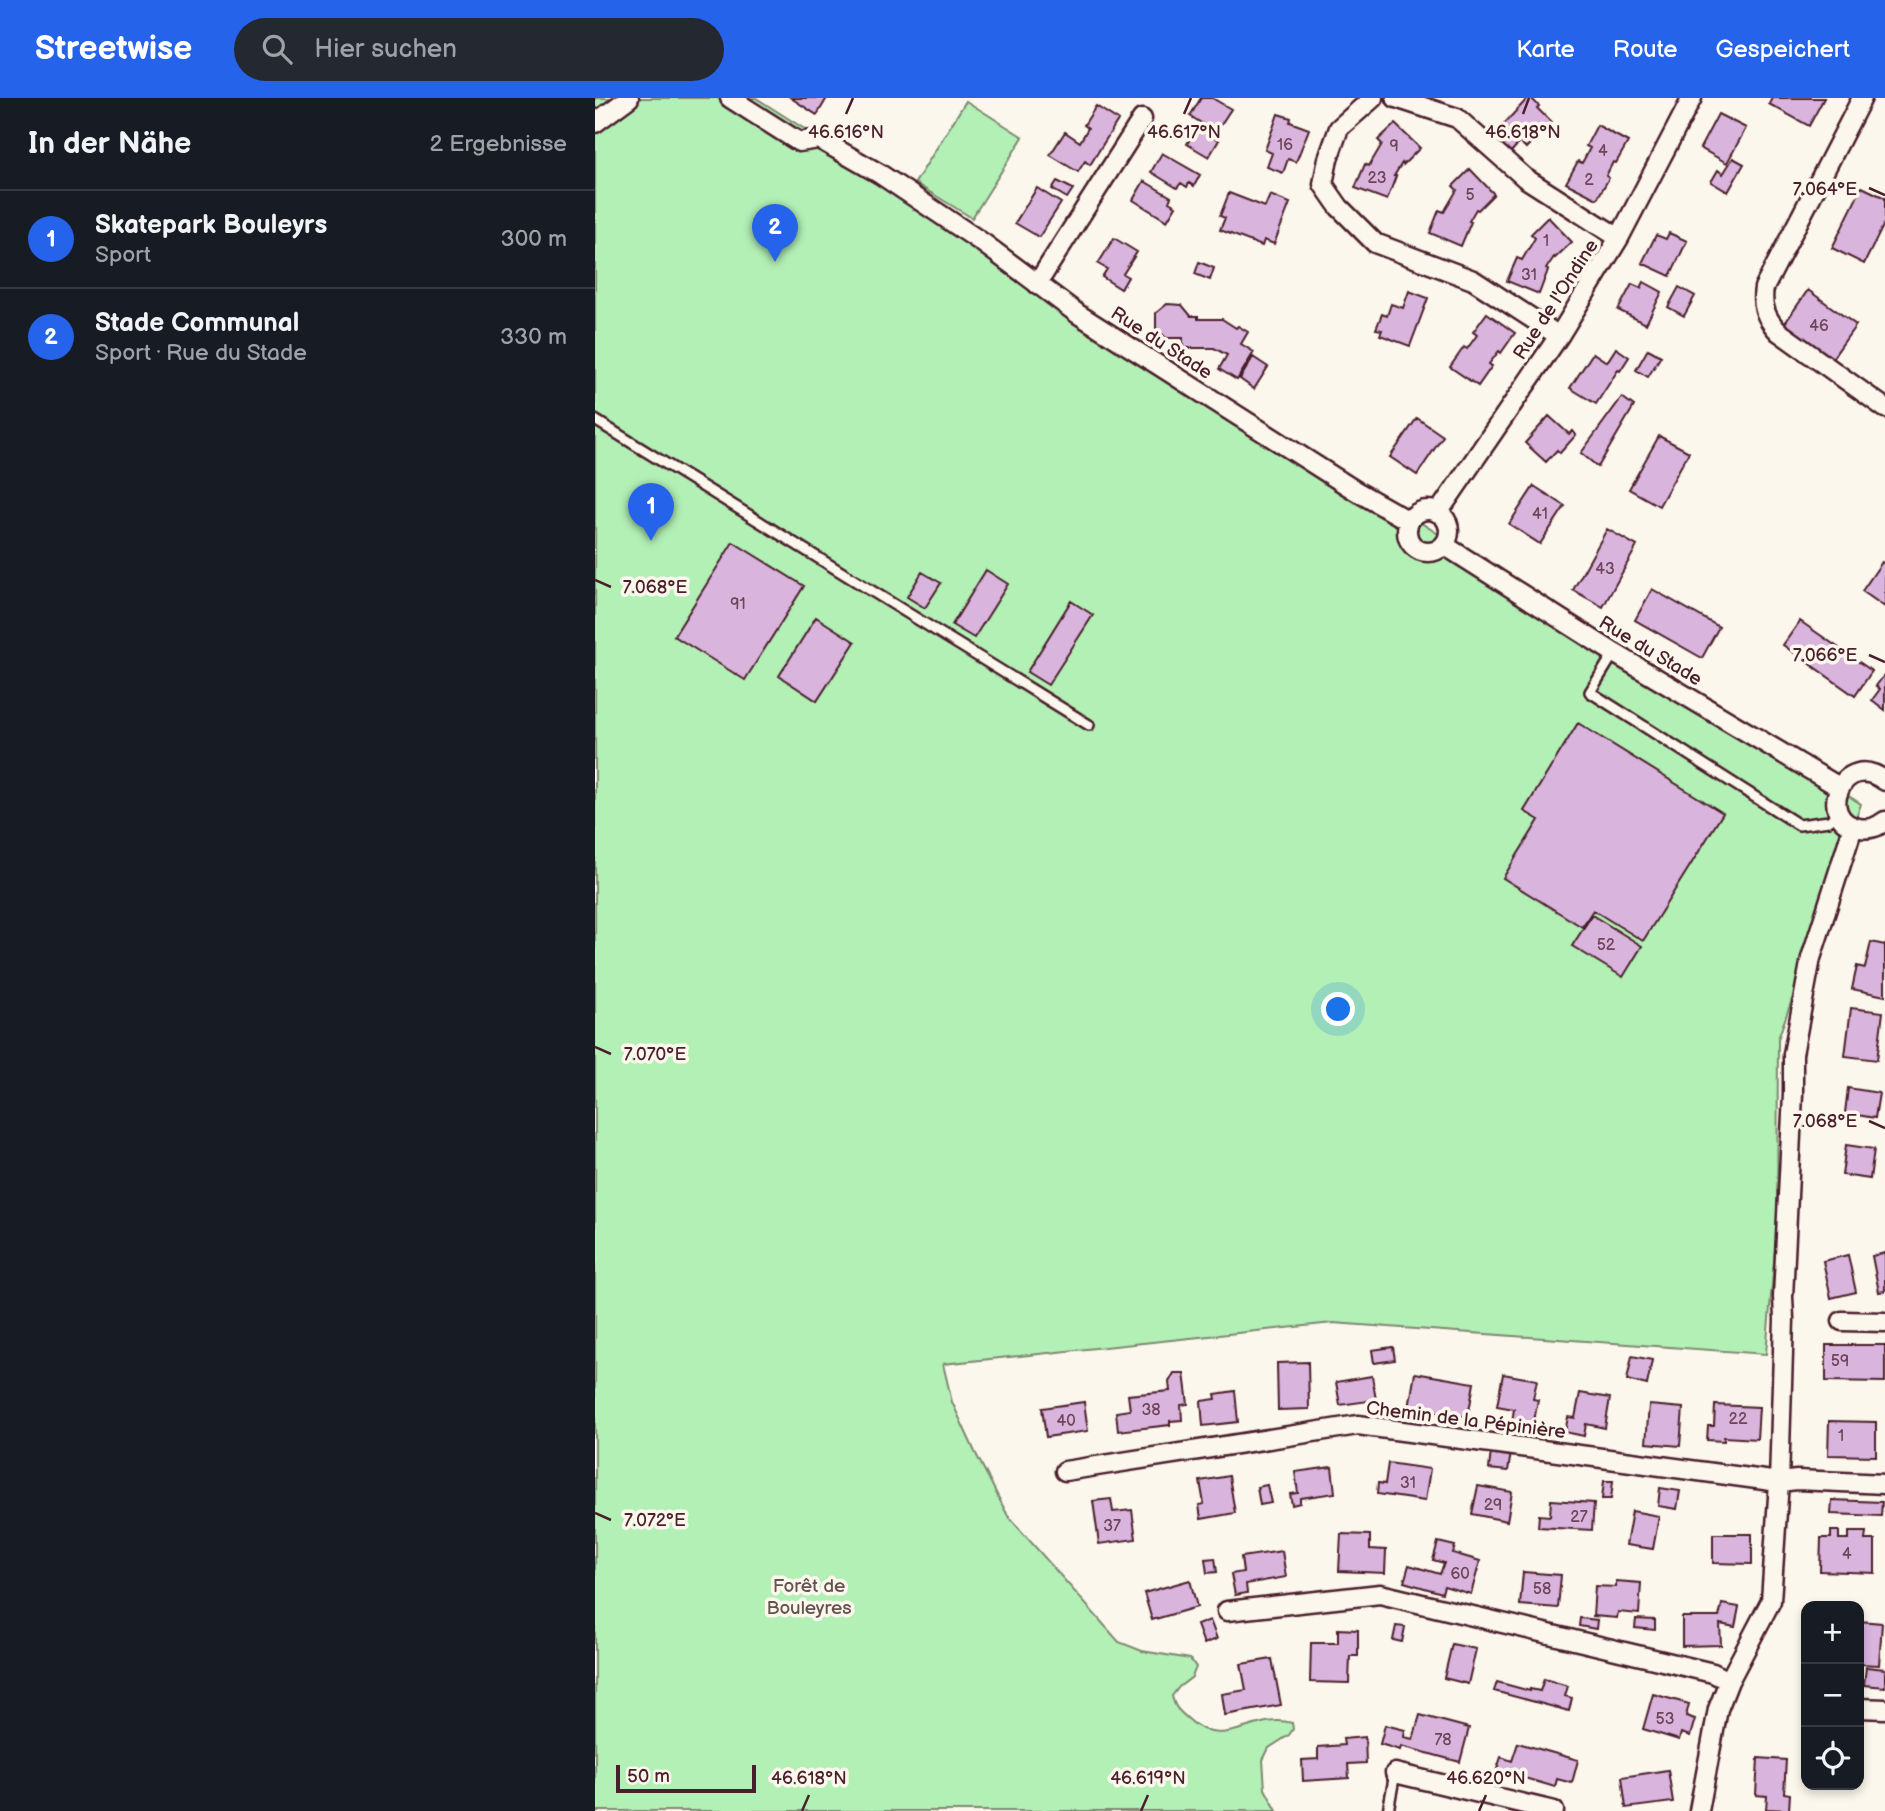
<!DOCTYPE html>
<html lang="de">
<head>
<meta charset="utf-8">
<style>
  body { margin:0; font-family:"Balsamiq Sans",sans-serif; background:#242831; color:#f1f3f6 }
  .controls { position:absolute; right:21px; bottom:21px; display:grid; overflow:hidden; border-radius:14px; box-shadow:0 4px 10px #0003 }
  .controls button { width:63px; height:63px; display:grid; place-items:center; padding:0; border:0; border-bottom:2px solid #363941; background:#171b24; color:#f1f3f6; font:35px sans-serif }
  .scale { position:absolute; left:21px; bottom:18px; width:140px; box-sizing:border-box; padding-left:7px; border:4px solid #4a1f2b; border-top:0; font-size:19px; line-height:24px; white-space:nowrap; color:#4a1f2b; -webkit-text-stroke:5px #fbf7ec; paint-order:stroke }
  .you { position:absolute; left:744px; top:912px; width:24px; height:24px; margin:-18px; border:5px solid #fff; border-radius:50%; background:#1a73e8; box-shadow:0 0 0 10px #1a73e833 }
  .badge { display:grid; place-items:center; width:46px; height:46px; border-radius:50%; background:#2563eb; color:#fff; font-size:23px; font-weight:700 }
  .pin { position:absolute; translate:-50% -58px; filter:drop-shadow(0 2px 4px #0008) }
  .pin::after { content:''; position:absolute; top:37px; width:24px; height:21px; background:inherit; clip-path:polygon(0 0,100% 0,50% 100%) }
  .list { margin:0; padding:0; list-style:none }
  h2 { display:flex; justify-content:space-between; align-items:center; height:91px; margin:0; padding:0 28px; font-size:30px }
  h2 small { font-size:23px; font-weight:400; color:#9ea1a6 }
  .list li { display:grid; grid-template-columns:46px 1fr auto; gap:21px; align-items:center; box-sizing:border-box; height:98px; padding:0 28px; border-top:2px solid #363941 }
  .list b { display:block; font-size:26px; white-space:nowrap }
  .list p { margin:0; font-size:23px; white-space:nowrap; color:#9ea1a6 }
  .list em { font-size:23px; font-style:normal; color:#9ea1a6 }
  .icon { flex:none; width:38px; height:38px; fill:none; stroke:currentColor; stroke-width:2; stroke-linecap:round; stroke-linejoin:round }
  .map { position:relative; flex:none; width:1290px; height:1713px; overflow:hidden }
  header { display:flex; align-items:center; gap:42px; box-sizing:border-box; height:98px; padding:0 35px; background:#2563eb; color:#fff }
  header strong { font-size:33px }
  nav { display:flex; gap:38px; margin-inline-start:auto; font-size:24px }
  .search { width:490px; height:63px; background:#242831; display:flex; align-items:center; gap:18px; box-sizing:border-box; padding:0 24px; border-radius:38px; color:#9ea1a6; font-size:26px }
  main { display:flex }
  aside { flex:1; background:#171b24 }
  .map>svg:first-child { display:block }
  .green { fill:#b2f0b6; stroke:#7e8870; stroke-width:2 }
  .building { fill:#d9b4dd; stroke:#4a1f2b; stroke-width:2 }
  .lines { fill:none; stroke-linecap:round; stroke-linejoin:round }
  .service-casing { stroke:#4a1f2b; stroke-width:14 }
  .minor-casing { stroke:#4a1f2b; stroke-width:23 }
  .service { stroke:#fbf7ec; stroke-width:9 }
  .minor { stroke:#fbf7ec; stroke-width:18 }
  .ticks { fill:none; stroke:#4a1f2b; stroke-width:2.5 }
  .labels { text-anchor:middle; stroke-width:7; stroke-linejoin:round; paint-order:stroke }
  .number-label { font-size:16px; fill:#6e4458 }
  .street-label { font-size:19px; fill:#4a1f2b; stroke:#fbf7ec }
  .park-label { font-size:19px; fill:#64534e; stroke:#fbf7ec }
  .ticks-label { font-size:18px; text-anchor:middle; fill:#4a1f2b; stroke:#fbf7ec; stroke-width:7; stroke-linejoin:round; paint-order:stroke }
</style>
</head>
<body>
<header>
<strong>Streetwise</strong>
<div class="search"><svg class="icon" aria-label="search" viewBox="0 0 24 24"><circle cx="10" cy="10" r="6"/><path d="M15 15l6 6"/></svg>Hier suchen</div>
<nav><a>Karte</a><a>Route</a><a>Gespeichert</a></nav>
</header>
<main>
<aside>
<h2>In der Nähe<small>2 Ergebnisse</small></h2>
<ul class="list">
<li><span class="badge">1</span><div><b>Skatepark Bouleyrs</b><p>Sport</p></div><em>300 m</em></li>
<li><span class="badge">2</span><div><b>Stade Communal</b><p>Sport · Rue du Stade</p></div><em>330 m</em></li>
</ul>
</aside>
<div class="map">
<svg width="1290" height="1713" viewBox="0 0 1290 1713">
  <rect width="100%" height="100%" fill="#fbf7ec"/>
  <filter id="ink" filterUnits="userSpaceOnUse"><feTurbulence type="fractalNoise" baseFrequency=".0143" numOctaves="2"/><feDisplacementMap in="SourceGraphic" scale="14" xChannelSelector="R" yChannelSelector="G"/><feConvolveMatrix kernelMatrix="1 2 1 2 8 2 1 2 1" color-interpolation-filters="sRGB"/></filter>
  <g filter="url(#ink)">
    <!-- green -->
    <path class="green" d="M 0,0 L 161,0 L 1266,706 L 1183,941 L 1182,1128 L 1171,1256 L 738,1225 L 348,1266 L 357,1304 L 380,1354 L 413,1418 L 524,1544 L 547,1553 L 595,1561 L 601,1569 L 597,1579 L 584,1589 L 577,1598 C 580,1610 583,1612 592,1620 C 630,1656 656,1614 697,1625 L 698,1631 L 694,1637 L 674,1650 L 668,1662 L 670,1691 L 682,1713 L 0,1713 Z
      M 371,3 L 428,39 L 377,120 L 320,85 Z"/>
    <!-- building -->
    <path class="building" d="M 196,0 L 232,0 L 222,17 Z
      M 606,0 L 617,0 L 636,11 L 621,34 L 595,18 Z
      M 933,0 L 936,0 L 944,8 L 942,10 L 956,24 L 931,50 L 925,44 L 915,55 L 902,43 L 913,32 L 908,27 Z
      M 1177,0 L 1229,0 L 1214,28 L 1174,6 Z
      M 501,8 L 523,22 L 495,67 L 490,63 L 483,74 L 455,57 L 470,34 L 485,44 L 493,30 L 489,27 Z
      M 683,16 L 696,20 L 695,24 L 714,31 L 701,64 L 693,61 L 688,75 L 672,69 L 677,55 L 670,52 Z
      M 1123,16 L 1151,30 L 1132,65 L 1105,50 Z
      M 800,26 L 825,50 L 808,67 L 807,65 L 799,78 L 801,78 L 792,102 L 760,90 L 770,66 L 774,68 L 787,46 L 783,42 Z
      M 1002,27 L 1033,44 L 1021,65 L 1018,64 L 1011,78 L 1014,80 L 1002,101 L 971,85 L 983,63 L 987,65 L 995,50 L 991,48 Z
      M 602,29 L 624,42 L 614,59 L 592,46 Z
      M 567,55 L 605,77 L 599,88 L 594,85 L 592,89 L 586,85 L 582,90 L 556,74 Z
      M 1138,60 L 1149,66 L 1133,94 L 1116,84 L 1123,72 L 1128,76 Z
      M 875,71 L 899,96 L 883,112 L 881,111 L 874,123 L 876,124 L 866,148 L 835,135 L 844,112 L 849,114 L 862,92 L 858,88 Z
      M 462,83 L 478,91 L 472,100 L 457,91 Z
      M 549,83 L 576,99 L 574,104 L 581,108 L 572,123 L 538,102 Z
      M 1267,89 L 1290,100 L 1290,124 L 1269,166 L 1237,150 Z
      M 442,90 L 466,105 L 444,139 L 420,125 Z
      M 634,95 L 670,109 L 675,97 L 695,105 L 679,146 L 669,142 L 667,148 L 625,132 L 630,120 L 625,118 Z
      M 953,119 L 977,144 L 960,160 L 959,159 L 951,171 L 953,172 L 944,196 L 912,183 L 922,160 L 927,162 L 940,140 L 936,136 Z
      M 1074,135 L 1092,143 L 1075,178 L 1047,165 L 1061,137 L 1071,141 Z
      M 519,140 L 542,154 L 528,176 L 533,179 L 526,191 L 507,179 L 512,171 L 503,166 Z
      M 604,164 L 619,170 L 615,182 L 600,176 Z
      M 1049,184 L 1067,194 L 1051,226 L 1023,212 L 1037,186 L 1046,190 Z
      M 1084,189 L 1100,198 L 1089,218 L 1073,209 Z
      M 1213,192 L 1261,227 L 1236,262 L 1188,228 Z
      M 814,193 L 833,200 L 815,248 L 785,237 L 787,232 L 781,231 L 787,216 L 792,218 L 796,206 L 808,210 Z
      M 572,206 L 587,207 L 596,218 L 603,218 L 603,221 L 627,221 L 641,230 L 643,228 L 653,234 L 646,246 L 659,254 L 642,282 L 624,271 L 632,257 L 619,250 L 588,250 L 588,240 L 571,240 L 561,230 L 561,215 Z
      M 892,215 L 920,235 L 906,255 L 904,253 L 894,266 L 897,268 L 883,288 L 855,269 L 869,249 L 872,251 L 882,237 L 878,234 Z
      M 1021,250 L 1034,259 L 1025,273 L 1023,272 L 1001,306 L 975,290 L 998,255 L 1012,264 Z
      M 1053,251 L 1066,258 L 1053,279 L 1041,272 Z
      M 658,259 L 673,269 L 659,291 L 645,281 Z
      M 1027,299 L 1039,308 L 1003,369 L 986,355 Z
      M 954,318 L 974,336 L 978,333 L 981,337 L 965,355 L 962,352 L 951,364 L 930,345 Z
      M 822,320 L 848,338 L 822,377 L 795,359 Z
      M 1064,338 L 1094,354 L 1064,408 L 1034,391 Z
      M 939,388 L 970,408 L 945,446 L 914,426 Z
      M 1012,431 L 1042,448 L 1008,509 L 978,492 Z
      M 138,444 L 209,488 L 150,582 L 79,538 Z
      M 1287,464 L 1290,466 L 1290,509 L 1267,493 Z
      M 391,472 L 413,486 L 379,540 L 357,527 Z
      M 327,474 L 346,485 L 330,510 L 312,499 Z
      M 1057,491 L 1124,529 L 1107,560 L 1040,522 Z
      M 476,503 L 498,517 L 453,587 L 432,574 Z
      M 221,519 L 260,544 L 222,603 L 184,578 Z
      M 1205,523 L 1277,573 L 1260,598 L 1188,547 Z
      M 1290,576 L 1290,612 L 1277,602 L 1285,591 L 1281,588 Z
      M 983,625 L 1128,715 L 1048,843 L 998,812 L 987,829 L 908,780 L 944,722 L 929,713 Z
      M 997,817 L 1047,848 L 1028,879 L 977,848 Z
      M 1276,844 L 1290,847 L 1290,898 L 1257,891 L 1262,868 L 1270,870 Z
      M 1256,910 L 1288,914 L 1282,962 L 1250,958 Z
      M 1253,990 L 1284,995 L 1280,1020 L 1250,1015 Z
      M 1251,1047 L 1279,1051 L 1275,1081 L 1247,1077 Z
      M 1290,1155 L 1290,1193 L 1284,1194 L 1277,1158 Z
      M 1253,1157 L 1261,1194 L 1236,1200 L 1228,1163 Z
      M 1231,1247 L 1290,1247 L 1290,1284 L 1231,1283 Z
      M 798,1249 L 800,1262 L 779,1265 L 777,1252 Z
      M 1037,1258 L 1057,1262 L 1052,1287 L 1032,1282 Z
      M 713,1264 L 714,1311 L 683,1312 L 682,1265 Z
      M 579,1275 L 589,1275 L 593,1306 L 586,1307 L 587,1322 L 575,1323 L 575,1327 L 523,1333 L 521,1314 L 535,1312 L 533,1297 L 575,1293 L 574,1284 Z
      M 820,1275 L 879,1285 L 873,1319 L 814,1310 Z
      M 908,1276 L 942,1282 L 938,1301 L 943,1302 L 938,1328 L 917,1324 L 919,1311 L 902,1308 Z
      M 777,1278 L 781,1302 L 745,1307 L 741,1284 Z
      M 640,1293 L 643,1324 L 608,1328 L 606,1303 L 621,1301 L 620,1296 Z
      M 985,1295 L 1015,1300 L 1010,1330 L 991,1326 L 989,1338 L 970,1334 L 973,1319 L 980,1320 Z
      M 489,1304 L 493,1333 L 451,1339 L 447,1310 Z
      M 1054,1307 L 1088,1310 L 1085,1348 L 1051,1345 Z
      M 1120,1307 L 1164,1309 L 1162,1341 L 1129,1339 L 1129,1343 L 1112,1342 L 1113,1328 L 1119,1328 Z
      M 1234,1323 L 1281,1324 L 1281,1358 L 1233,1357 Z
      M 896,1353 L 916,1355 L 913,1373 L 894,1371 Z
      M 793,1365 L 835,1371 L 830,1403 L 782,1396 L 783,1385 L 790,1386 Z
      M 737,1369 L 740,1395 L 705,1400 L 705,1405 L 697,1407 L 695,1396 L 703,1395 L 700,1374 Z
      M 634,1378 L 640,1415 L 606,1421 L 604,1407 L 609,1406 L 605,1383 Z
      M 1009,1383 L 1018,1383 L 1016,1401 L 1007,1401 Z
      M 672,1387 L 676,1405 L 665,1407 L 662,1389 Z
      M 883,1388 L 917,1394 L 912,1423 L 877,1416 Z
      M 1065,1390 L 1085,1393 L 1082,1411 L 1063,1408 Z
      M 516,1401 L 518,1414 L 537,1412 L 541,1441 L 504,1446 L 498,1403 Z
      M 956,1402 L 999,1405 L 997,1432 L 943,1429 L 944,1417 L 955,1418 Z
      M 1237,1402 L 1287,1404 L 1286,1418 L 1236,1416 Z
      M 1037,1413 L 1064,1418 L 1058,1451 L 1031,1447 Z
      M 1236,1433 L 1244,1433 L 1244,1441 L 1254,1441 L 1254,1434 L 1271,1434 L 1270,1442 L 1280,1442 L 1280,1475 L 1225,1473 L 1226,1440 L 1236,1440 Z
      M 746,1436 L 775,1437 L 775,1451 L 791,1452 L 790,1475 L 744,1473 Z
      M 1118,1436 L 1157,1436 L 1157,1466 L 1118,1465 Z
      M 843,1444 L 860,1448 L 858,1455 L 885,1463 L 876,1496 L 849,1488 L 847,1495 L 809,1484 L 814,1467 L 845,1476 L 849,1465 L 838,1462 Z
      M 687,1453 L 691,1479 L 651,1486 L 652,1495 L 640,1497 L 636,1476 L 648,1474 L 646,1459 Z
      M 620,1460 L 622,1474 L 612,1475 L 610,1461 Z
      M 928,1474 L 966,1477 L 963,1510 L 925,1507 Z
      M 595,1482 L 602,1509 L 557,1522 L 549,1495 Z
      M 1021,1483 L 1046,1485 L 1044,1516 L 1023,1514 L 1022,1520 L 998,1518 L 1000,1488 L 1021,1489 Z
      M 1127,1506 L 1144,1509 L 1140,1529 L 1125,1526 L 1126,1547 L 1087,1548 L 1087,1519 L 1124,1519 Z
      M 985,1520 L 1002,1522 L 1001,1531 L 984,1528 Z
      M 1041,1521 L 1060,1522 L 1060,1532 L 1040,1530 Z
      M 615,1522 L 622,1541 L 609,1546 L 602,1527 Z
      M 1264,1523 L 1287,1525 L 1284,1567 L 1264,1566 Z
      M 801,1528 L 810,1529 L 807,1544 L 798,1542 Z
      M 743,1531 L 763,1532 L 763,1558 L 755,1558 L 754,1585 L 715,1584 L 716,1545 L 743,1545 Z
      M 857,1546 L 881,1551 L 873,1586 L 849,1580 Z
      M 677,1561 L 686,1607 L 630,1617 L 627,1596 L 651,1592 L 646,1566 Z
      M 1271,1569 L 1290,1571 L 1290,1589 L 1269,1587 Z
      M 949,1581 L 973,1588 L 970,1598 L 977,1600 L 974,1613 L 899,1593 L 902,1584 L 935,1593 L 935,1591 L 945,1593 Z
      M 1058,1596 L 1094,1606 L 1091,1618 L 1100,1621 L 1095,1638 L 1086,1635 L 1084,1642 L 1048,1631 Z
      M 825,1617 L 874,1630 L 865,1664 L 806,1648 L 805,1652 L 785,1646 L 790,1627 L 810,1632 L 809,1639 L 818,1641 Z
      M 770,1639 L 771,1665 L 753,1666 L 754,1680 L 708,1683 L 707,1662 L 723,1661 L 723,1649 L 749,1647 L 748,1641 Z
      M 923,1645 L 983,1662 L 977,1685 L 962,1681 L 960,1689 L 916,1676 L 915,1678 L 901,1674 L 906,1659 L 917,1663 Z
      M 1163,1660 L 1191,1662 L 1189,1695 L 1195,1696 L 1194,1712 L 1171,1711 L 1172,1698 L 1161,1697 Z
      M 1073,1672 L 1078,1704 L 1031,1710 L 1027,1679 Z"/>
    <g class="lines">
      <defs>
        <path id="service" d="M 0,322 L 494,627
          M 1019,555 L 995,594 L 1204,727 L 1234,723 L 1244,715
          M 793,1713 L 800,1675"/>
        <path id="minor" d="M 135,0 L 204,44 L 224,41 L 285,76 L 388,145 L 483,216 L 761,393 L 814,423
          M 778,0 L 744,30 L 733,61 L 728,86 L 744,109 L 780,145 L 878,182 L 964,238
          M 801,0 L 862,20 L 930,80 L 1024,140
          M 1267,0 L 1169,190 C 1166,208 1171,221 1184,234 L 1290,310
          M 0,25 L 34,0
          M 442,186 L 547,21
          M812 433a21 21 0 1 1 42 0a21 21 0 1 1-42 0Z
          M 843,415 L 964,238 L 1024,140 L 1097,0
          M 849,447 L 1019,555 L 1244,689
          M 1290,683 C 1248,650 1219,722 1264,730 C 1275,732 1282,729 1290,723
          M 1247,1223 L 1290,1224
          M 470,1373 L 763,1327 L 1184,1384 L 1202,1382 L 1290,1386
          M 632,1513 L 785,1496 L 1118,1575 L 1134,1583
          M 1264,1610 L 1290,1611
          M 800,1675 L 959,1713
          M 1104,1713 L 1123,1611 L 1134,1583 L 1176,1503 L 1184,1384 L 1189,1221 L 1188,1199 L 1198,996 L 1198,956 L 1216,860 L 1258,729"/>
      </defs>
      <!-- service casing -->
      <use href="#service" class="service-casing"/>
      <!-- minor casing -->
      <use href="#minor" class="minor-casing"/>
      <!-- service -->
      <use href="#service" class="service"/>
      <!-- minor -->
      <use href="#minor" class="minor"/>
    </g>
  </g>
  <!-- ticks -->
  <path class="ticks" d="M 251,16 L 258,0M 589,16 L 596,0M 928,16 L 934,0M 1274,90 L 1290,97M 0,482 L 16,489M 1274,557 L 1290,564M 0,949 L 16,956M 1274,1023 L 1290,1030M 0,1415 L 16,1422M 207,1713 L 214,1697M 546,1713 L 553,1697M 884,1713 L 891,1697"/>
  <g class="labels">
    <!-- number labels -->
    <g class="number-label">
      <text x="690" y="52">16</text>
      <text x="799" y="53">9</text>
      <text x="1008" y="58">4</text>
      <text x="782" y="85">23</text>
      <text x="994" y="87">2</text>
      <text x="875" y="102">5</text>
      <text x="951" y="148">1</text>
      <text x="934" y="182">31</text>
      <text x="1224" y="233">46</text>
      <text x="945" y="421">41</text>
      <text x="1010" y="476">43</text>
      <text x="143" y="511">91</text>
      <text x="1011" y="852">52</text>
      <text x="1245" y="1268">59</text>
      <text x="556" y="1317">38</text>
      <text x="1143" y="1326">22</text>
      <text x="471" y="1328">40</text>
      <text x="1246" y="1343">1</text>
      <text x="813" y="1390">31</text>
      <text x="898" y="1412">29</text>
      <text x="984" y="1424">27</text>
      <text x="517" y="1433">37</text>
      <text x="1252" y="1461">4</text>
      <text x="865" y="1481">60</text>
      <text x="947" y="1496">58</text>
      <text x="1070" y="1626">53</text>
      <text x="848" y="1647">78</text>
    </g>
    <!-- street labels -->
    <g class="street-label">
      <text transform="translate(960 201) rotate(-57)" y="7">Rue de l'Ondine</text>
      <text transform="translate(567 244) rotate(33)" y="7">Rue du Stade</text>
      <text transform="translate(1056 552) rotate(31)" y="7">Rue du Stade</text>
      <text transform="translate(871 1321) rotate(7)" y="7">Chemin de la Pépinière</text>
    </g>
    <!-- park labels -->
    <g class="park-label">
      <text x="214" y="1494">Forêt de<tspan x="214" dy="22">Bouleyres</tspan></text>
    </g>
  </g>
  <g class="ticks-label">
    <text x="251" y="40">46.616°N</text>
    <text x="589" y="40">46.617°N</text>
    <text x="928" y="40">46.618°N</text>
    <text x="1230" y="97">7.064°E</text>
    <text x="60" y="495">7.068°E</text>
    <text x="1230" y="563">7.066°E</text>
    <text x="60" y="962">7.070°E</text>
    <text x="1230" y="1029">7.068°E</text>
    <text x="60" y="1428">7.072°E</text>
    <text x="214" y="1686">46.618°N</text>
    <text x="553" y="1686">46.619°N</text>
    <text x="891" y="1686">46.620°N</text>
  </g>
</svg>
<div class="controls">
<button>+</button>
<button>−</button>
<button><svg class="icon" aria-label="locate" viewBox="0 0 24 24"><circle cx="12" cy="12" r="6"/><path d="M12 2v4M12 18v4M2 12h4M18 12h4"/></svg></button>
</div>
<div class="scale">50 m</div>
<div class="you"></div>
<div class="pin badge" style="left:56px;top:443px">1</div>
<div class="pin badge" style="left:180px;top:164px">2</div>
</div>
</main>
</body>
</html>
